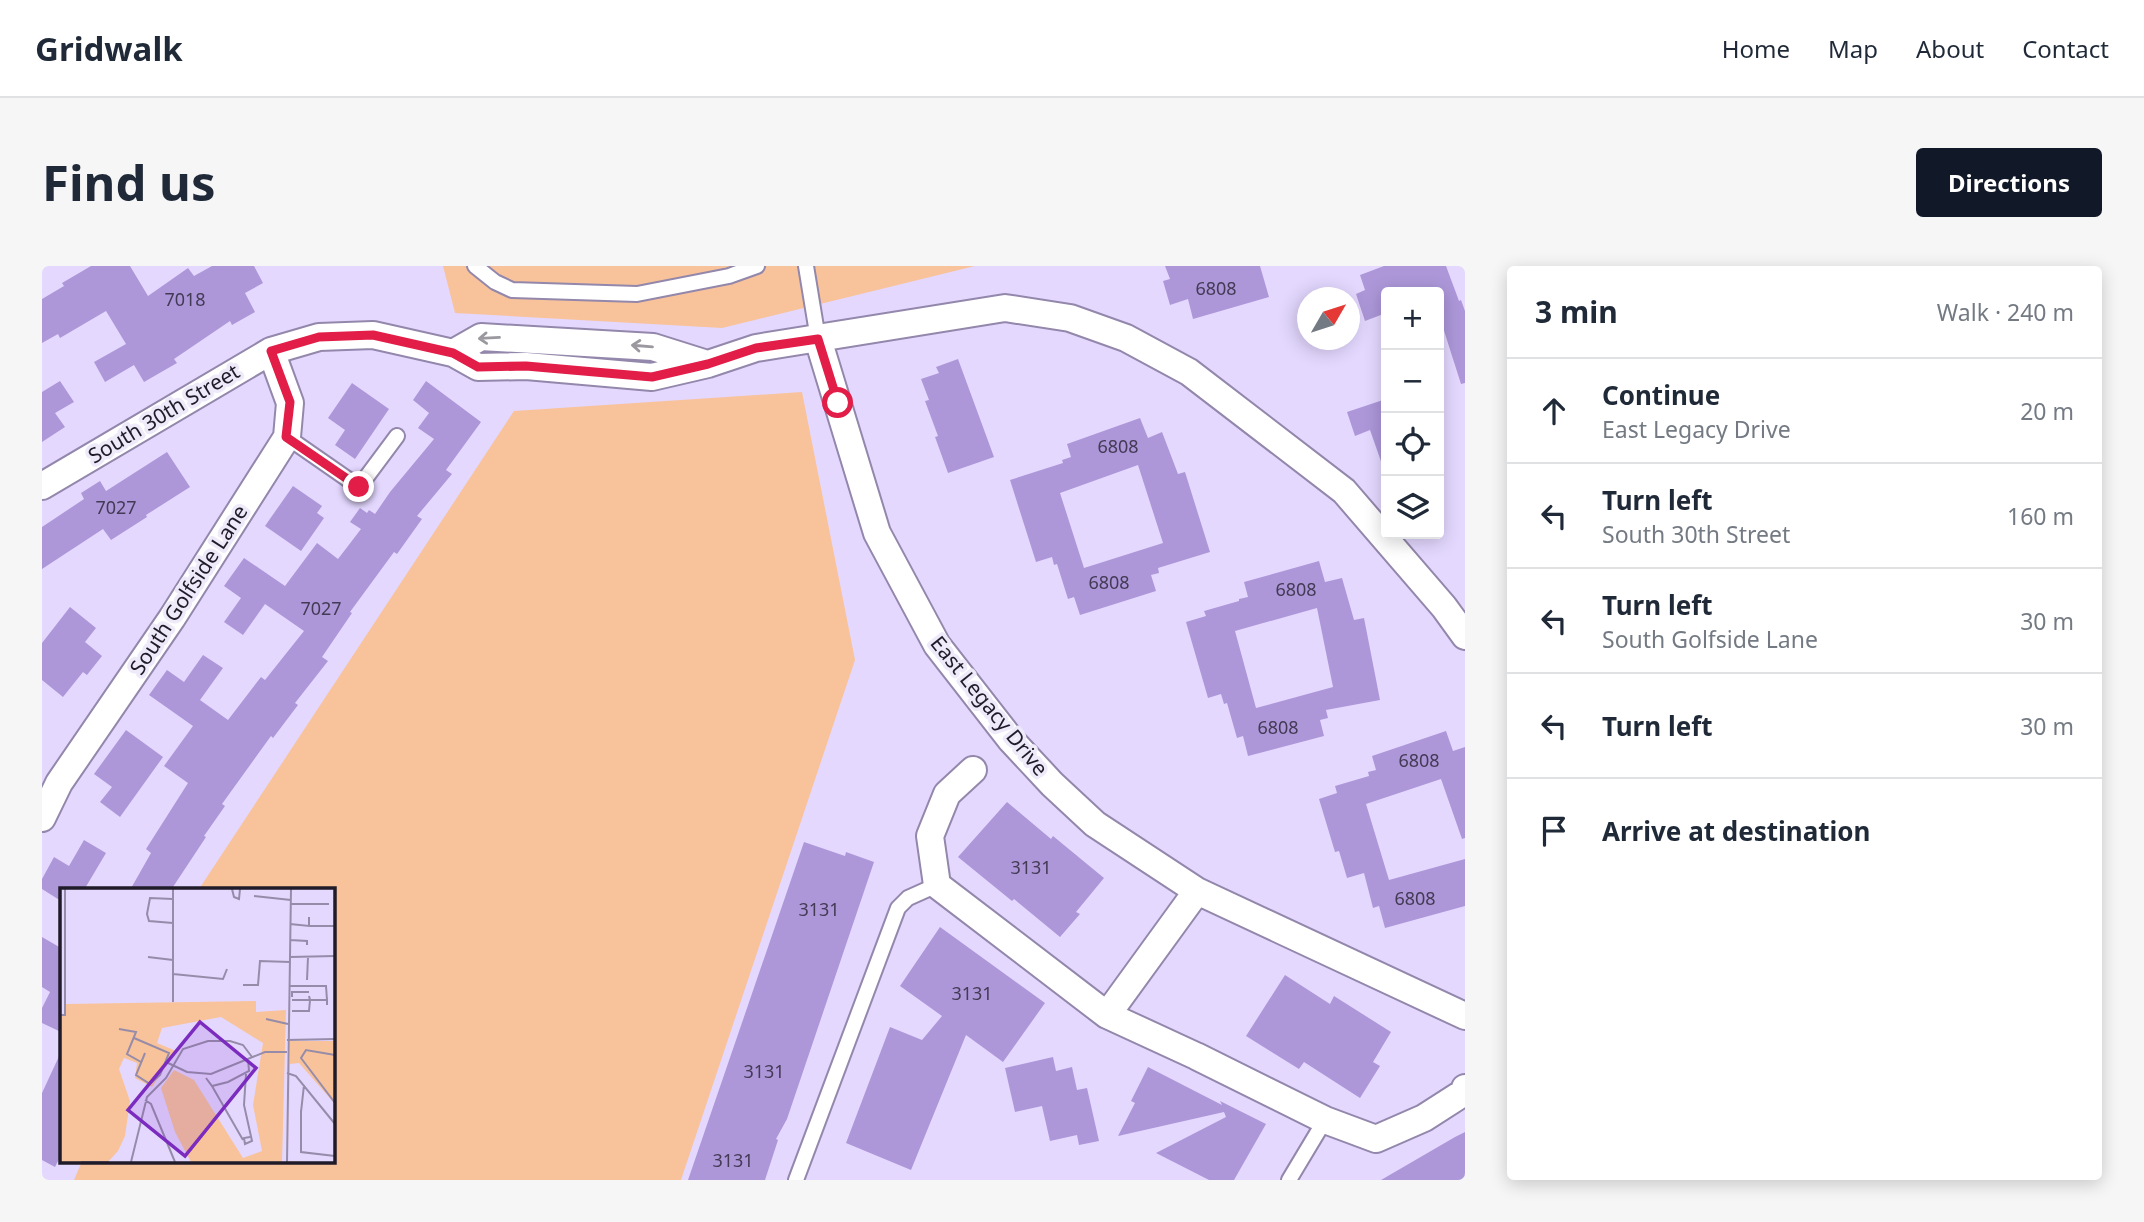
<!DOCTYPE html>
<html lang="en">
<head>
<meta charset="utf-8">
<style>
  body { margin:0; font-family:"Noto Sans",sans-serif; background:#f6f6f7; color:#1f2937 }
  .controls { position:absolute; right:21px; top:21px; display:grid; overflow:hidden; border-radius:7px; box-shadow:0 4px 18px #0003 }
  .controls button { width:63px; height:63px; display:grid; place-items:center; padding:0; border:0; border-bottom:2px solid #e0e1e3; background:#fff; color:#1f2937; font:35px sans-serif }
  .compass { position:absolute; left:1255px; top:21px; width:63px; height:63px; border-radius:50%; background:#fff; box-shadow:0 4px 18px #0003; rotate:51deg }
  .stop { position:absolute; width:21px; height:21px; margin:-16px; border:5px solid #e11d48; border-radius:50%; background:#fff }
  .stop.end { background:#e11d48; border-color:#fff; box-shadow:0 2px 7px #0008 }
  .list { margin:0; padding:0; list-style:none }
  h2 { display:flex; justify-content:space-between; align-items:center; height:91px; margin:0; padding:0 28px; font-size:30px }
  h2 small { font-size:23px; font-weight:400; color:#747a83 }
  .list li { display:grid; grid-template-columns:46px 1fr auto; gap:21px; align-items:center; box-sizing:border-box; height:105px; padding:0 28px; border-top:2px solid #e0e1e3 }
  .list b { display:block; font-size:26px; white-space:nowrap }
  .list p { margin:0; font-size:23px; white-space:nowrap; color:#747a83 }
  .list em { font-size:23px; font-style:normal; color:#747a83 }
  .icon { flex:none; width:38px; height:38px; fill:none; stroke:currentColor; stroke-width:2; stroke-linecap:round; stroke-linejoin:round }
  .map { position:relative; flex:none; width:1423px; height:914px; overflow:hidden; border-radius:7px }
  header { display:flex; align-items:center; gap:42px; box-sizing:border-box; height:98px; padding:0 35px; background:#fff; border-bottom:2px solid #e0e1e3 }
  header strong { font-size:33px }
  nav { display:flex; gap:38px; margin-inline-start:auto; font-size:24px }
  .intro { display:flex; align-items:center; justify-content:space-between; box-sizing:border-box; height:168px; padding:0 42px }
  h1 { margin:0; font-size:49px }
  .button { padding:18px 32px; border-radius:7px; background:#111827; color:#fff; font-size:24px; font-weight:700 }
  main { display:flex; gap:42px; padding:0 42px }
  aside { flex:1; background:#fff; border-radius:7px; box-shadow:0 4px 18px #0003 }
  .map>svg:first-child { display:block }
  .green { fill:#f8c39a }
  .building { fill:#ad97d9; fill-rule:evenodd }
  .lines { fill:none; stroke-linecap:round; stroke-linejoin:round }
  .lane-casing { stroke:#9387ab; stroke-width:18 }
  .street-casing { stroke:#9387ab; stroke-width:30 }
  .lane { stroke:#fff; stroke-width:14 }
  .street { stroke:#fff; stroke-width:26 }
  .oneway { stroke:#9b989f }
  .route { stroke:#e11d48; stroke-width:9 }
  .labels { text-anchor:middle; stroke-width:7; stroke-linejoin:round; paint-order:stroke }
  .number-label { font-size:18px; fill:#433a55 }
  .street-label { font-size:21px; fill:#201b29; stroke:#eeeaf9 }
  .inset-road { fill:none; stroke:#968ca9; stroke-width:2 }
  .view { fill:#7b2cbf; fill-opacity:0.15; stroke:#7b2cbf; stroke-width:3.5 }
  .inset-edge { fill:none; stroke:#201b29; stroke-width:3.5 }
</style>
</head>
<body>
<header>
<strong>Gridwalk</strong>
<nav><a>Home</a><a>Map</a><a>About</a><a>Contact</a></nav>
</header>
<div class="intro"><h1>Find us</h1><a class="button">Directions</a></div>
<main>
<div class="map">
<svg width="1423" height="914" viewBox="0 0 1423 914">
  <rect width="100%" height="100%" fill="#e4d8ff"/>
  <!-- green -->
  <path class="green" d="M 401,0 L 933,0 L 680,62 L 413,47 Z
    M 760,126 L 813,394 L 639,914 L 32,914 L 40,895 L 290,895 L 290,624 L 157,623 L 472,145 Z"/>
  <!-- building -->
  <path class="building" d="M 49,0 L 88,0 L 106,30 L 146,2 L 152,10 L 170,0 L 212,0 L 221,17 L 203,27 L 213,46 L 190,59 L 188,55 L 132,93 L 135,97 L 102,116 L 92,99 L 63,116 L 52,96 L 84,78 L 64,45 L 18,72 L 16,68 L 0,77 L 0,33 L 22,20 L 20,17 Z
    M 1123,0 L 1218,0 L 1227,31 L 1151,53 L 1146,33 L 1128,39 L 1121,15 L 1128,13 Z
    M 1342,0 L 1404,0 L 1417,35 L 1419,34 L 1423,45 L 1423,117 L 1419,118 L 1397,49 L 1397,26 L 1344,26 L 1344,47 L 1323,55 L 1314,28 L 1323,24 L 1318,9 Z
    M 916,93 L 952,191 L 906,207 L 893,171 L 896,170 L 883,135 L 887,134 L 879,113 L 897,107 L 894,101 Z
    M 18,115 L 32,136 L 13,147 L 23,161 L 0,176 L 0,126 Z
    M 384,115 L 439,156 L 404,204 L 410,208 L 375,250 L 380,253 L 355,288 L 352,286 L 308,346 L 310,347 L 280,391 L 286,395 L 253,437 L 256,439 L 231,472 L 229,470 L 180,538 L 183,540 L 162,570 L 164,571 L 129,624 L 88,624 L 109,587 L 104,583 L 146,517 L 122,500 L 151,460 L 107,429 L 125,404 L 142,416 L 161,389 L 181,402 L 158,434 L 186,454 L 219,411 L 223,414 L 262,365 L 223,338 L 201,369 L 182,356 L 199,332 L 182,320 L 202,292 L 243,320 L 275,277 L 296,293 L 319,263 L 308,256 L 318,242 L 325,247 L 327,244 L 333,248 L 348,226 L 392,173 L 376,162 L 387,147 L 371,134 Z
    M 310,117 L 347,143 L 313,193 L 293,179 L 303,164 L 286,152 Z
    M 1344,133 L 1344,201 L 1341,201 L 1328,164 L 1313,170 L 1305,146 Z
    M 1098,152 L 1106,172 L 1120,166 L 1136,208 L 1143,206 L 1168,286 L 1116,302 L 1117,307 L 1109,309 L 1114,325 L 1038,349 L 1032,331 L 1026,333 L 1015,298 L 1012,299 L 1010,291 L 994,296 L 968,214 L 1021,197 L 1020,194 L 1029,191 L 1025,178 ZM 1096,199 L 1121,277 L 1042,302 L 1018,227 Z
    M 125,186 L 148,221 L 104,249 L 105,251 L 69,274 L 61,263 L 0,303 L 0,261 L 42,233 L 39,227 L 58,215 L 64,225 Z
    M 251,220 L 280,240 L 275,247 L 282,252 L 259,285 L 223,260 Z
    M 1277,295 L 1283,316 L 1300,312 L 1312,354 L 1322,352 L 1338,434 L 1284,444 L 1286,452 L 1278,454 L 1282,470 L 1206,490 L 1201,470 L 1195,472 L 1185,437 L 1182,438 L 1179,428 L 1166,432 L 1144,356 L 1164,350 L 1162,345 L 1197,335 L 1197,333 L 1206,331 L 1202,316 ZM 1275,342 L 1291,421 L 1214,442 L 1193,365 Z
    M 28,341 L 54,362 L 43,376 L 60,390 L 45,409 L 41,406 L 21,431 L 0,414 L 0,377 Z
    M 84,464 L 121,491 L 78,551 L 58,536 L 70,521 L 52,508 Z
    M 1404,465 L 1411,485 L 1423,481 L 1423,572 L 1420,573 L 1399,513 L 1324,538 L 1347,614 L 1423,593 L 1423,640 L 1343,662 L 1337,640 L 1331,642 L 1322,607 L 1305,612 L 1297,585 L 1293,586 L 1277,533 L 1295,527 L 1293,520 L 1327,510 L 1326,506 L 1334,504 L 1330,490 Z
    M 965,536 L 1009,573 L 1011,570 L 1062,612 L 1034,646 L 1038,648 L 1018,671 L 972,633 L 970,635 L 916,591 Z
    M 42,574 L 64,587 L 42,624 L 19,624 L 19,635 L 0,623 L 0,613 L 12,591 L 27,600 Z
    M 762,576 L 803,590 L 804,586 L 832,596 L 745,853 L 734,873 L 736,874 L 723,914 L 646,914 Z
    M 898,661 L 1003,737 L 961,796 L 924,769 L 869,904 L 804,877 L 848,761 L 880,774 L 900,750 L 858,720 Z
    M 0,671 L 19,682 L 19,766 L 0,757 L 0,742 L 8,726 L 0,721 Z
    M 1243,709 L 1288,738 L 1292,730 L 1349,766 L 1331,796 L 1338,800 L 1318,832 L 1262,796 L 1257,803 L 1204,770 Z
    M 19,786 L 19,889 L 13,901 L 0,894 L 0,827 Z
    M 1011,791 L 1014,805 L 1030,801 L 1035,824 L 1045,822 L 1057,875 L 1037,879 L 1035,869 L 1008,875 L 1000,840 L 973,846 L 963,802 Z
    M 1106,801 L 1180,839 L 1178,835 L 1224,858 L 1192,914 L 1167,914 L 1114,887 L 1184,851 L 1182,846 L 1076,870 L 1093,837 L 1089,835 Z
    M 1423,866 L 1423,914 L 1339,914 L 1413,871 Z"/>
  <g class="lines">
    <defs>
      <path id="lane" d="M 433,0 L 453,16 L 470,24 L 595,28 L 687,10 L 715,0
        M 764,0 L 776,73
        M 245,171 L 317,221 L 355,170
        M 754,914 L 856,642 L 866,632 L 895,619
        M 1247,914 L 1283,854"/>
      <path id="street" d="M 776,73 L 835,267 L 895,379 L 969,474 L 1010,518 L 1053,558 L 1155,625 L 1423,750
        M 411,87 L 439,71 L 611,81 L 665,98
        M 0,220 L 229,85 L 277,71 L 331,69 L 411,87 L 436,101 L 484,100 L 610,111 L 666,98 L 714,82 L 963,42 L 1028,52 L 1084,72 L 1147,106 L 1302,225 L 1402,341 L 1423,370
        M 931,504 L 905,528 L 888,570 L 895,619 L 1065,749 L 1154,790 L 1283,854 L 1334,873 L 1382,852 L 1421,827 L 1423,822
        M 0,552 L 17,517 L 130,352 L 245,171 L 248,137 L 229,85
        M 1065,749 L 1155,625"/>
    </defs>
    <!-- lane casing -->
    <use href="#lane" class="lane-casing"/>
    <!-- street casing -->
    <use href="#street" class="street-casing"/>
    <!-- lane -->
    <use href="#lane" class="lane"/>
    <!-- street -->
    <use href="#street" class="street"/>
  </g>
  <!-- one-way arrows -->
  <defs><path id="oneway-shaft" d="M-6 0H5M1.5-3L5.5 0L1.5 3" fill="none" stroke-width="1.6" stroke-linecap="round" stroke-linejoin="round" transform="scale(1.75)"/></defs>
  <g class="oneway">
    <use href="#oneway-shaft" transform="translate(447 72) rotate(177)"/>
    <use href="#oneway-shaft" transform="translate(600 80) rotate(-175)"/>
  </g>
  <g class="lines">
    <!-- route -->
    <path class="route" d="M 317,221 L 244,171 L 248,136 L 229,85 L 277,71 L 331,69 L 411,87 L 436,101 L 484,100 L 610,111 L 666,98 L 714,82 L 776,73 L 796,137"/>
  </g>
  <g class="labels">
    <!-- number labels -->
    <g class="number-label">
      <text x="1174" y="29">6808</text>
      <text x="143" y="40">7018</text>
      <text x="1076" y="187">6808</text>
      <text x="74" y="248">7027</text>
      <text x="1067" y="323">6808</text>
      <text x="1254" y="330">6808</text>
      <text x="279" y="349">7027</text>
      <text x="1236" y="468">6808</text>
      <text x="1377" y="501">6808</text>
      <text x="989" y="608">3131</text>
      <text x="1373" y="639">6808</text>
      <text x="777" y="650">3131</text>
      <text x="930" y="734">3131</text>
      <text x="722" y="812">3131</text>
      <text x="691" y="901">3131</text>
    </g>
    <!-- street labels -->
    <g class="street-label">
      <text transform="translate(122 148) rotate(-31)" y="7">South 30th Street</text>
      <text transform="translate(147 324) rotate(-57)" y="7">South Golfside Lane</text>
      <text transform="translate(947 440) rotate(51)" y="7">East Legacy Drive</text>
    </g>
  </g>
  <!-- overview -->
  <g transform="translate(18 622)">
    <rect width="275" height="275" fill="#e4d8ff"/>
    <path d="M 196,113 L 196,124 L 226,122 L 222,274 L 131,274 L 115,244 L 101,200 L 114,182 L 134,192 L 183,270 L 202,263 L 193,217 L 203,155 L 161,129 L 102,140 L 97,155 L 116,163 L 92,199 L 75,190 L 77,175 L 64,170 L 59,181 L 70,213 L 65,248 L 58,263 L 48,274 L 0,274 L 0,128 L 6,128 L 6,116 ZM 230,153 L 275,153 L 275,216 L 239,175 L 230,176 L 228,273 L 238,274 L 228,274 Z" fill="#f8c39a"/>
    <path class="inset-road" d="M 172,1 L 174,9 L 179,11 L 180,1M 194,8 L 231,12M 113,11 L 90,10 L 87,26 L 89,33 L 113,35M 231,16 L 269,16M 230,36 L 249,38 L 249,29M 249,38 L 274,38M 230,52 L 247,53 L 247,57M 88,69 L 113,72M 230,69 L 275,68M 113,86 L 163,91 L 167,81M 247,92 L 248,69M 183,97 L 198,97 L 200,73 L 230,74M 229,98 L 266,98 L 267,112M 249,108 L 250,112 L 267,112 L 267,117M 232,109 L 232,104 L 249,104M 113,114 L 113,1M 232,123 L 249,123 L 250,112 L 232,112M 0,127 L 5,127 L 5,1M 206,131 L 228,136M 59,141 L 76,144 L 67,166 L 81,174M 74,150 L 109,165 L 100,187 L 90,196 L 76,187 L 85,165M 227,152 L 275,151M 275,167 L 246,162 L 241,170 L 275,215M 106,174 L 127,184 L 151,186 L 205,164 L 227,164M 227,185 L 236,188 L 275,236M 186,186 L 184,217 L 192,253 L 185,256 L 184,250 L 190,249M 146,190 L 152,198 L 168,194 L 189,183 L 188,171M 152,198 L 183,252M 85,212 L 91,216 L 115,274M 241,222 L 241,264 L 275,268M 241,224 L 244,197M 21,274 L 49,274M 71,274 L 87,209 L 106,190 L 123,161 L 148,153 L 170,153 L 183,157 L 192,169M 227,274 L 231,1"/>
    <path class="view" d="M 140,134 L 196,180 L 125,268 L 68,222 Z"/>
    <rect width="275" height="275" class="inset-edge"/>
  </g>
</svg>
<div class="controls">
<button>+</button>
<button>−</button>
<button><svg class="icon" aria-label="locate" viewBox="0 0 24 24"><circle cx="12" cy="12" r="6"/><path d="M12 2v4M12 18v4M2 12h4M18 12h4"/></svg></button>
<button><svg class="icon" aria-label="layers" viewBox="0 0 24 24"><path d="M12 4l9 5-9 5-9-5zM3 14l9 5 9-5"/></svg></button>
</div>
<svg class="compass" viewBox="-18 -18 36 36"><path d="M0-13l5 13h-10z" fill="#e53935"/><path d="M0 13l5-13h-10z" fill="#747a83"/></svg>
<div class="stop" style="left:796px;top:137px"></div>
<div class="stop end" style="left:317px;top:221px"></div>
</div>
<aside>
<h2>3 min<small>Walk · 240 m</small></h2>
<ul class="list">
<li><svg class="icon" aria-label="ahead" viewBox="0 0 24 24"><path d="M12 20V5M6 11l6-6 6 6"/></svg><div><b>Continue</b><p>East Legacy Drive</p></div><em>20 m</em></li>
<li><svg class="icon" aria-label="left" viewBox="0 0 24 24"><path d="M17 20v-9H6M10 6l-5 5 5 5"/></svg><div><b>Turn left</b><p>South 30th Street</p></div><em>160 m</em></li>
<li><svg class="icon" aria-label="left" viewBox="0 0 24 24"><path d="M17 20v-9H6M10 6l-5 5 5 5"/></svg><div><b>Turn left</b><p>South Golfside Lane</p></div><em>30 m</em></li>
<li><svg class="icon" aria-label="left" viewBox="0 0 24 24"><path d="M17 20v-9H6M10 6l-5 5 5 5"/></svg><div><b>Turn left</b></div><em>30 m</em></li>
<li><svg class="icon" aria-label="arrive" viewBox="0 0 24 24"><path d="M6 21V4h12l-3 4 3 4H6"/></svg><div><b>Arrive at destination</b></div></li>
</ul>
</aside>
</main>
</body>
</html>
